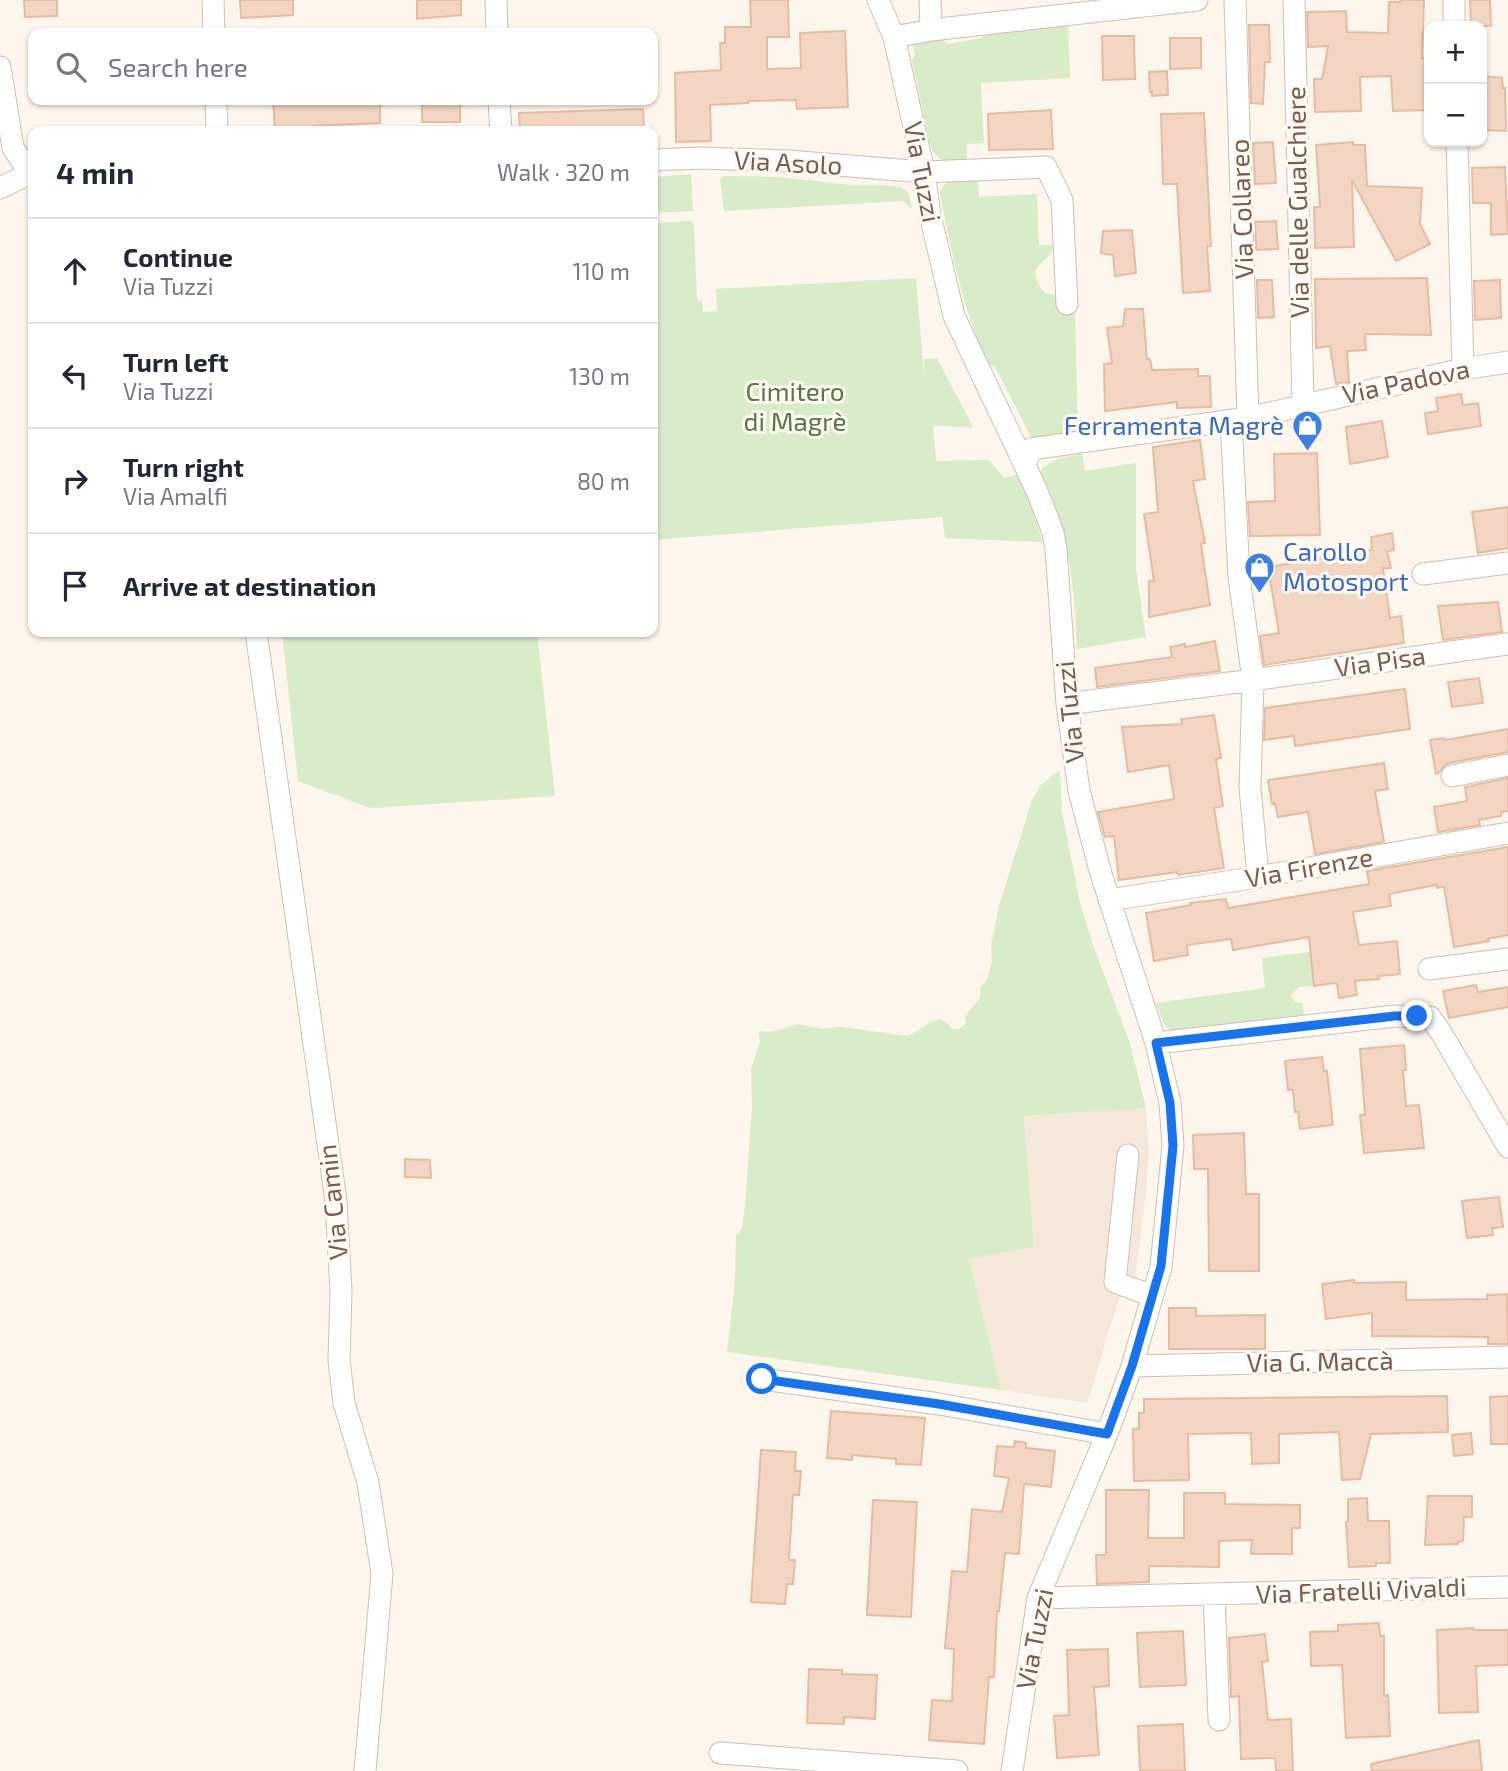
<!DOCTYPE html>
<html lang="en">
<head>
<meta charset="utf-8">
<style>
  body { margin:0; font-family:"Exo 2",sans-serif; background:#f6f6f7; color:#1f2937 }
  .controls { position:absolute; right:21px; top:21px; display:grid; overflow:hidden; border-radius:14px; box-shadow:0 2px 5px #0004 }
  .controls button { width:63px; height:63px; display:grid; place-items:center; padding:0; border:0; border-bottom:2px solid #e0e1e3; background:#fff; color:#1f2937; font:35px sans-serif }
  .stop { position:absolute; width:21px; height:21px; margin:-16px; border:5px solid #1a73e8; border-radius:50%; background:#fff }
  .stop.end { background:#1a73e8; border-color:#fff; box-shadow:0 2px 7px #0008 }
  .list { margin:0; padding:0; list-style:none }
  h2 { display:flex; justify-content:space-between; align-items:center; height:91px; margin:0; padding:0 28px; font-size:30px }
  h2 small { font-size:23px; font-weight:400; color:#747a83 }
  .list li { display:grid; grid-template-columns:46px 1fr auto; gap:21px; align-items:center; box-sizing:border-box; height:105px; padding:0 28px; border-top:2px solid #e0e1e3 }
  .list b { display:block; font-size:26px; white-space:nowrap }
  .list p { margin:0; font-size:23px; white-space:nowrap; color:#747a83 }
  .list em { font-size:23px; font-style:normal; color:#747a83 }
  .icon { flex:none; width:38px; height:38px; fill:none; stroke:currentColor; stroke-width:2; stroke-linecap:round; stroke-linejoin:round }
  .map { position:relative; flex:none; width:1508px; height:1771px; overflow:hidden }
  .search { position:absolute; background:#fff; box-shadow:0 2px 5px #0004; left:28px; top:28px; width:630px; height:77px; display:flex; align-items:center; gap:18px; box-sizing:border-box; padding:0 24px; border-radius:14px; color:#747a83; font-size:26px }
  .panel { position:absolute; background:#fff; box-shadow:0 2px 5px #0004; left:28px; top:126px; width:630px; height:511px; border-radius:14px }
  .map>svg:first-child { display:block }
  .residential { fill:#f5e8da }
  .green { fill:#d8ecc9 }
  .building { fill:#f3d5c3; stroke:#e6bba3; stroke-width:2 }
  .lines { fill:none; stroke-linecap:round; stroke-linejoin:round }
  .street-casing { stroke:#d1beb0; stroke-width:23 }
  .street { stroke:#fff; stroke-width:21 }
  .route { stroke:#1a73e8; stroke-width:9 }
  .labels { text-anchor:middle; stroke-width:6; stroke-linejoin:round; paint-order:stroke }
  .street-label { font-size:26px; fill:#7a5c4d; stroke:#fffaf3 }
  .park-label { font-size:26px; fill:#537a41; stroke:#fffaf3 }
  .shop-label { font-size:26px; fill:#366cbe; stroke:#fffaf3; text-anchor:end }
</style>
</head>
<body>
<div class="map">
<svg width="1508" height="1771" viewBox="0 0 1508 1771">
  <rect width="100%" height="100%" fill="#fdf6ec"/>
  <!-- residential -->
  <path class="residential" d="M 1146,1108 L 1149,1153 L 1146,1195 L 1135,1278 L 1130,1297 L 1124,1295 L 1119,1298 L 1087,1403 L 1001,1390 L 969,1259 L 1034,1247 L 1024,1116 Z"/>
  <!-- green -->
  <path class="green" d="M 1068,23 L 1070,78 L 981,83 L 984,143 L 967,144 L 967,159 C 945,160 936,166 929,140 L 912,60 L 915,55 L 913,44 L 938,35 L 947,44 L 982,38 L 982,31 Z
    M 691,174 L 693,211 L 653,213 L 653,177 Z
    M 722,176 L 779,177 L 850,185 L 879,185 L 901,187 L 909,193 L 912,209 L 903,201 L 724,211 L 720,179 Z
    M 978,179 L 979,197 L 1037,194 L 1039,245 L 1054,245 C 1050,267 1020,262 1045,293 L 1058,295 L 1059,311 L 1075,311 L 1078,432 L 1039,438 L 1031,437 L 994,365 L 989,367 C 963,310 952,255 940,194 C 944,175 962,179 978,179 Z
    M 691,221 L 694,224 L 697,301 L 702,301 L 703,312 L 717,311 L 716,289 L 916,278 L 924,375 L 924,359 L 937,358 L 973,427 L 933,426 L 936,461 L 989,460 L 1004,478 L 1017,475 L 1027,495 L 1043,542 L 945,538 L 942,517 L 653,540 L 653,223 Z
    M 1082,453 L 1085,471 L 1136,463 L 1136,570 L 1146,637 L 1077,649 C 1075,590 1069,527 1041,474 L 1041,469 L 1056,459 Z
    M 282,632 L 537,632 L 555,796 L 370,808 L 298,781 Z
    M 1060,770 L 1062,812 L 1080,903 L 1092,942 L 1130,1043 L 1146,1108 L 1024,1116 L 1034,1247 L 969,1259 L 1001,1390 L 727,1352 L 735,1281 L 736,1236 L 742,1228 L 745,1205 L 752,1106 L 751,1069 L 760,1041 L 759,1031 L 770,1032 L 797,1024 L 821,1029 L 841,1027 L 908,1036 C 923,1031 938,1006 952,1029 L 959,1029 L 966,1024 L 965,1016 L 980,998 L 980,988 L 987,979 L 992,963 L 991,945 L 999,906 L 1032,800 L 1041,785 Z
    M 1333,949 L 1314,986 L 1299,987 L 1291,995 L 1295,1002 L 1303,1003 L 1304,1018 L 1172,1032 L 1164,1024 L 1156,1003 L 1265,988 L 1262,958 Z"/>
  <!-- building -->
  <path class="building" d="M 24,0 L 57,0 L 57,16 L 25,17 Z
    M 240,0 L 293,0 L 293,15 L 241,18 Z
    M 417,0 L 461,0 L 461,15 L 417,19 Z
    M 750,0 L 788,0 L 789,37 L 767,37 L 767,69 L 801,68 L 800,33 L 845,31 L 848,107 L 797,109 L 796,100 L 749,101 L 748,103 L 710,105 L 711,141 L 676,142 L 675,73 L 721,70 L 720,43 L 725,43 L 725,27 L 751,27 Z
    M 1400,0 L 1424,0 L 1422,58 L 1429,58 L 1429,110 L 1393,111 L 1391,76 L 1360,77 L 1361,111 L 1315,112 L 1314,79 L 1322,79 L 1328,46 L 1308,47 L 1307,12 L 1346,11 L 1347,32 L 1388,33 L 1389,2 L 1400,2 Z
    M 1470,0 L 1490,0 L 1491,26 L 1471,26 Z
    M 1249,25 L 1269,25 L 1270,62 L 1265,62 L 1263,104 L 1251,103 Z
    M 1102,36 L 1134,36 L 1135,79 L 1103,80 Z
    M 1170,38 L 1201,38 L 1201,68 L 1170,69 Z
    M 1167,71 L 1168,95 L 1152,96 L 1152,92 L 1150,92 L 1149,72 Z
    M 1482,76 L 1502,78 L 1503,88 L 1505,88 L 1506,131 L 1482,130 Z
    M 273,100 L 380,100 L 380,123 L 314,126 L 315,131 L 275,131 Z
    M 422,100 L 460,100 L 460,122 L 422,122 Z
    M 643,109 L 644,131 L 520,131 L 519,113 Z
    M 1051,110 L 1053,149 L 989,150 L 988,114 Z
    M 1204,113 L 1211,246 L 1207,246 L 1210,291 L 1183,293 L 1177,184 L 1163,184 L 1161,114 Z
    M 1273,142 L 1276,183 L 1255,184 L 1253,143 Z
    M 1353,142 L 1353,145 L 1365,145 L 1367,186 L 1422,188 L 1420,224 L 1430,244 L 1396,261 L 1352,180 L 1354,247 L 1315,248 L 1314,207 L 1320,207 L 1316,145 Z
    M 1505,167 L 1508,234 L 1491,235 L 1491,203 L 1473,203 L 1472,168 Z
    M 1276,221 L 1278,249 L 1256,250 L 1255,222 Z
    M 1132,230 L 1136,273 L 1115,276 L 1113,255 L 1101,253 L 1103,231 Z
    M 1427,278 L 1431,335 L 1365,334 L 1366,350 L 1347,351 L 1349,382 L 1336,384 L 1330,346 L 1316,348 L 1315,279 Z
    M 1257,280 L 1272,280 L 1274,317 L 1258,318 Z
    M 1500,280 L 1501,318 L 1475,320 L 1474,281 Z
    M 1125,309 L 1143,309 L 1147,359 L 1150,359 L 1152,370 L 1198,369 L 1198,376 L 1210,376 L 1211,407 L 1177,408 L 1177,402 L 1105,411 L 1104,364 L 1112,363 L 1107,328 L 1123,326 Z
    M 1461,394 L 1463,405 L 1478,403 L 1481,426 L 1428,434 L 1425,413 L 1438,411 L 1436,398 Z
    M 1382,421 L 1388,457 L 1350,464 L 1346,427 Z
    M 1200,440 L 1205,479 L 1193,481 L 1205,543 L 1201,544 L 1210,605 L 1149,617 L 1149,581 L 1154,581 L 1144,514 L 1158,512 L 1153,447 Z
    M 1317,453 L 1320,535 L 1250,536 L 1248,502 L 1275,501 L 1274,454 Z
    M 1508,507 L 1508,548 L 1478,553 L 1472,512 Z
    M 1392,533 L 1394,550 L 1387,551 L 1391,568 L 1383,568 L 1390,618 L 1401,616 L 1404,643 L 1264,665 L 1260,636 L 1279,633 L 1268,567 L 1372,550 L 1371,537 Z
    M 1498,602 L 1502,632 L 1443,640 L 1438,606 Z
    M 1215,641 L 1220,671 L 1097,687 L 1095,668 L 1172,657 L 1170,647 L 1185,644 L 1185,647 Z
    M 1479,678 L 1483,703 L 1452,707 L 1448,682 Z
    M 1405,689 L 1410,729 L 1295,746 L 1294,736 L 1264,740 L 1265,708 Z
    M 1214,715 L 1221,758 L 1216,759 L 1223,806 L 1214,808 L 1224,868 L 1178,875 L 1177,872 L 1119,880 L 1114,836 L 1105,837 L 1098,812 L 1174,799 L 1169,765 L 1128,772 L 1122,727 L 1182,724 L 1181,719 Z
    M 1508,729 L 1508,752 L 1449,763 L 1443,767 L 1439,773 L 1436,774 L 1430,740 L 1444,738 L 1445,740 Z
    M 1384,763 L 1388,789 L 1375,791 L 1384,842 L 1315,854 L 1308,812 L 1278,817 L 1275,803 L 1272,804 L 1268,780 Z
    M 1508,778 L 1508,811 L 1501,812 L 1501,816 L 1479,820 L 1480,825 L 1438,832 L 1434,807 L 1467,801 L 1465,787 Z
    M 1508,847 L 1508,935 L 1488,939 L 1489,941 L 1454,947 L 1444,887 L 1437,888 L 1436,885 L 1389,894 L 1391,906 L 1353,912 L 1359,945 L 1397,941 L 1400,974 L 1379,976 L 1379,979 L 1355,981 L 1357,995 L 1339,998 L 1337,984 L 1334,983 L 1314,986 L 1309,937 L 1233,950 L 1231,939 L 1187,945 L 1188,955 L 1154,961 L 1146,913 L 1191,905 L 1190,903 L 1226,899 L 1228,908 L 1369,884 L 1367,871 Z
    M 1476,985 L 1478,992 L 1508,987 L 1508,1007 L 1449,1018 L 1443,991 Z
    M 1404,1045 L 1406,1070 L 1403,1070 L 1406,1106 L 1419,1105 L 1424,1148 L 1364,1153 L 1360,1115 L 1365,1115 L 1360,1049 Z
    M 1322,1057 L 1324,1071 L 1327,1071 L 1333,1125 L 1300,1129 L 1298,1112 L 1295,1112 L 1293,1090 L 1288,1090 L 1285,1061 Z
    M 1244,1133 L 1246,1194 L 1259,1194 L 1259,1271 L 1209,1271 L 1208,1169 L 1194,1169 L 1193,1135 Z
    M 405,1159 L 430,1160 L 431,1178 L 405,1177 Z
    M 1499,1197 L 1503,1227 L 1492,1228 L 1493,1235 L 1467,1238 L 1462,1201 Z
    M 1354,1280 L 1354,1283 L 1406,1282 L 1406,1300 L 1487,1299 L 1487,1295 L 1507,1294 L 1508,1344 L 1488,1344 L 1488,1337 L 1372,1336 L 1372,1313 L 1326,1319 L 1322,1284 Z
    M 1169,1308 L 1196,1308 L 1196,1316 L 1265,1315 L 1265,1349 L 1169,1349 Z
    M 1447,1396 L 1448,1432 L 1371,1434 L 1360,1479 L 1342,1480 L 1339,1432 L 1279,1434 L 1279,1463 L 1252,1464 L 1251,1433 L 1188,1434 L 1189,1480 L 1134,1481 L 1133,1429 L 1139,1429 L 1139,1413 L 1144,1413 L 1144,1399 Z
    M 1508,1396 L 1508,1444 L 1491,1444 L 1490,1397 Z
    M 831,1411 L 925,1418 L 921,1465 L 896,1464 L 896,1459 L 852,1455 L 852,1460 L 827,1458 Z
    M 1471,1433 L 1473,1454 L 1454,1456 L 1452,1435 Z
    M 1015,1441 L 1026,1443 L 1026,1448 L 1055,1451 L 1051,1487 L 1024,1484 L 1019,1554 L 1005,1553 L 999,1611 L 997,1611 L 994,1677 L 989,1677 L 984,1744 L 929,1740 L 932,1700 L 952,1701 L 954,1649 L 945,1648 L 952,1571 L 967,1572 L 972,1509 L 1002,1512 L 1009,1478 L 994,1476 L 997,1446 L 1014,1447 Z
    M 761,1450 L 796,1452 L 795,1471 L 801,1471 L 799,1495 L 793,1495 L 789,1560 L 795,1560 L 793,1584 L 787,1584 L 785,1604 L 751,1602 Z
    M 1106,1490 L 1149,1490 L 1148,1538 L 1184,1538 L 1184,1493 L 1225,1493 L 1225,1504 L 1300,1505 L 1300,1528 L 1292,1528 L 1292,1554 L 1251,1554 L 1252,1540 L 1219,1541 L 1219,1567 L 1149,1566 L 1149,1582 L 1097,1584 L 1096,1555 L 1106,1555 Z
    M 1428,1496 L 1472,1496 L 1472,1517 L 1464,1517 L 1463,1541 L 1458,1542 L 1458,1544 L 1425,1545 Z
    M 1367,1498 L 1368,1521 L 1389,1521 L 1390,1563 L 1376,1563 L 1376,1566 L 1349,1567 L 1346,1522 L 1348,1521 L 1348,1499 Z
    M 873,1500 L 917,1502 L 911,1617 L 867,1615 Z
    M 1379,1623 L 1380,1636 L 1384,1636 L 1384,1696 L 1388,1695 L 1390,1736 L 1346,1738 L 1342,1665 L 1311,1666 L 1310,1632 L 1338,1631 L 1338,1625 Z
    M 1473,1628 L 1474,1630 L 1508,1630 L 1508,1665 L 1476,1666 L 1478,1712 L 1439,1713 L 1437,1630 Z
    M 1183,1631 L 1186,1685 L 1140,1687 L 1137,1633 Z
    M 1265,1634 L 1268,1661 L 1262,1662 L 1268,1720 L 1291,1719 L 1293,1771 L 1276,1771 L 1275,1758 L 1241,1759 L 1239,1696 L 1231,1697 L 1229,1638 Z
    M 1108,1649 L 1109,1686 L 1094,1687 L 1099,1755 L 1057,1758 L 1054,1716 L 1069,1715 L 1067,1650 Z
    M 809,1669 L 842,1670 L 842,1674 L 877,1675 L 875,1719 L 844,1717 L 844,1724 L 807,1723 Z
    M 1183,1724 L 1185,1771 L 1140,1771 L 1138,1726 Z
    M 1479,1740 L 1482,1771 L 1372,1771 L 1371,1764 Z"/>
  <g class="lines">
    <defs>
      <path id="street" d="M 213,0 L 214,33
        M 496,0 L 497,33
        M 878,0 L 894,37 L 924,172 L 930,215 L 954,316 L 1036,489 L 1053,532 L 1056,549 L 1067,704 L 1079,791 L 1101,874 L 1156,1043 L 1170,1103 L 1173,1146 L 1161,1267 L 1132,1366 L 1107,1434 L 1038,1598 L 1012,1771
        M 930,0 L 931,30
        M 1235,0 L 1248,418
        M 1294,0 L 1303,404
        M 1454,0 L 1454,26
        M 894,37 L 931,30 L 1197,0
        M 0,67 L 13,148 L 23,163 L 33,173
        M 216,100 L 217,131
        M 499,100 L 501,131
        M 1457,142 L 1463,369
        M 653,160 L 701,158 L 788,161 L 924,172 L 1046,167 L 1062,200 L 1067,304
        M 0,188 L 33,172
        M 1231,420 L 1239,577 L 1253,680 L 1250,787 L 1258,877
        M 1025,465 L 1031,449 L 1248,418 L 1463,369 L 1508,362
        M 1423,574 L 1508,563
        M 256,632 L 336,1201 L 341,1291 L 339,1360 L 344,1403 L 368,1483 L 382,1574 L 365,1771
        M 1067,704 L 1253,680 L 1508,644
        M 1452,776 L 1508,765
        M 1109,900 L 1258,877 L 1508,833
        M 1429,969 L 1508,959
        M 1156,1043 L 1395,1016 L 1430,1017 L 1442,1034 L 1508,1147
        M 1128,1155 L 1115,1282 L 1152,1296
        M 1132,1366 L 1508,1357
        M 762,1379 L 939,1404 L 1107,1434
        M 1214,1595 L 1219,1720
        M 1038,1598 L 1508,1587
        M 720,1753 L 957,1771"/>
    </defs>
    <!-- street casing -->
    <use href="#street" class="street-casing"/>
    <!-- street -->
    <use href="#street" class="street"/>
  </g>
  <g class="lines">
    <!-- route -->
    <path class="route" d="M 762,1379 L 939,1404 L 1107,1434 L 1132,1366 L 1161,1266 L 1173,1146 L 1170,1103 L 1156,1043 L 1395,1016 L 1417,1016"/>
  </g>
  <!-- icons -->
  <defs>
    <symbol id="shop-pin" viewBox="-11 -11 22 30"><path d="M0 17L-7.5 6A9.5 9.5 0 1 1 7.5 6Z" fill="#3f7fe0" stroke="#fffaf3"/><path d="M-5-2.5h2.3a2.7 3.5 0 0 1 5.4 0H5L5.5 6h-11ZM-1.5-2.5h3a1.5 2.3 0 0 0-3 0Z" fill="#fff"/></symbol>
  </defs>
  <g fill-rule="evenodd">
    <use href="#shop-pin" x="1290" y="408" width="35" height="47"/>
    <use href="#shop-pin" x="1242" y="550" width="35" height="47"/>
  </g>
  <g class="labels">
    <!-- street labels -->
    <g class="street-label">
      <text transform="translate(788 163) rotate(3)" y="9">Via Asolo</text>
      <text transform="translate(922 172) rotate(79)" y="9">Via Tuzzi</text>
      <text transform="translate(1298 202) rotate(-91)" y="9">Via delle Gualchiere</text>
      <text transform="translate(1242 209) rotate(-92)" y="9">Via Collareo</text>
      <text transform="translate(1406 382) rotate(-12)" y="9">Via Padova</text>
      <text transform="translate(1380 662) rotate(-8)" y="9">Via Pisa</text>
      <text transform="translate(1070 712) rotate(-96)" y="9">Via Tuzzi</text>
      <text transform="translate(1309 868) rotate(-10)" y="9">Via Firenze</text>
      <text transform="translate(333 1202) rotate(-96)" y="9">Via Camin</text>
      <text transform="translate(1320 1362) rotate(-1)" y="9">Via G. Maccà</text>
      <text transform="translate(1361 1591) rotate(-2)" y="9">Via Fratelli Vivaldi</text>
      <text transform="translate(1035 1639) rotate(-79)" y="9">Via Tuzzi</text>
    </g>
    <!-- park labels -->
    <g class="park-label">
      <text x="795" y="401">Cimitero<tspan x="795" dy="30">di Magrè</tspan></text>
    </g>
    <!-- shop labels -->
    <g class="shop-label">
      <text x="1284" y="435">Ferramenta Magrè</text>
      <text x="1283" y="561" text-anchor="start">Carollo<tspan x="1283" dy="30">Motosport</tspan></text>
    </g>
  </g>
</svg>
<div class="controls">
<button>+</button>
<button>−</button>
</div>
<div class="stop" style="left:762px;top:1379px"></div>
<div class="stop end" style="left:1417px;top:1016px"></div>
<div class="search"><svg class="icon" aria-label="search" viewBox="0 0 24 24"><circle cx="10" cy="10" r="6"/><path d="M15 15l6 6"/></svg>Search here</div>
<section class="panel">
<h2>4 min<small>Walk · 320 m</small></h2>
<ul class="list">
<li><svg class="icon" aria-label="ahead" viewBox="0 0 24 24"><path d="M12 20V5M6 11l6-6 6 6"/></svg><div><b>Continue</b><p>Via Tuzzi</p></div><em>110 m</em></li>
<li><svg class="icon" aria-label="left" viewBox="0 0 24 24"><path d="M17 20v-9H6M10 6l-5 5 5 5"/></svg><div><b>Turn left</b><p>Via Tuzzi</p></div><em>130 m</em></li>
<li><svg class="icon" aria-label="right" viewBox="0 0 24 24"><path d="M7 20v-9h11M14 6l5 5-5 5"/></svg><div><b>Turn right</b><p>Via Amalfi</p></div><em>80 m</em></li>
<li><svg class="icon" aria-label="arrive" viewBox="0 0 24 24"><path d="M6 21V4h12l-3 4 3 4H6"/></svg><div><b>Arrive at destination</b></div></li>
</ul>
</section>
</div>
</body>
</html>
